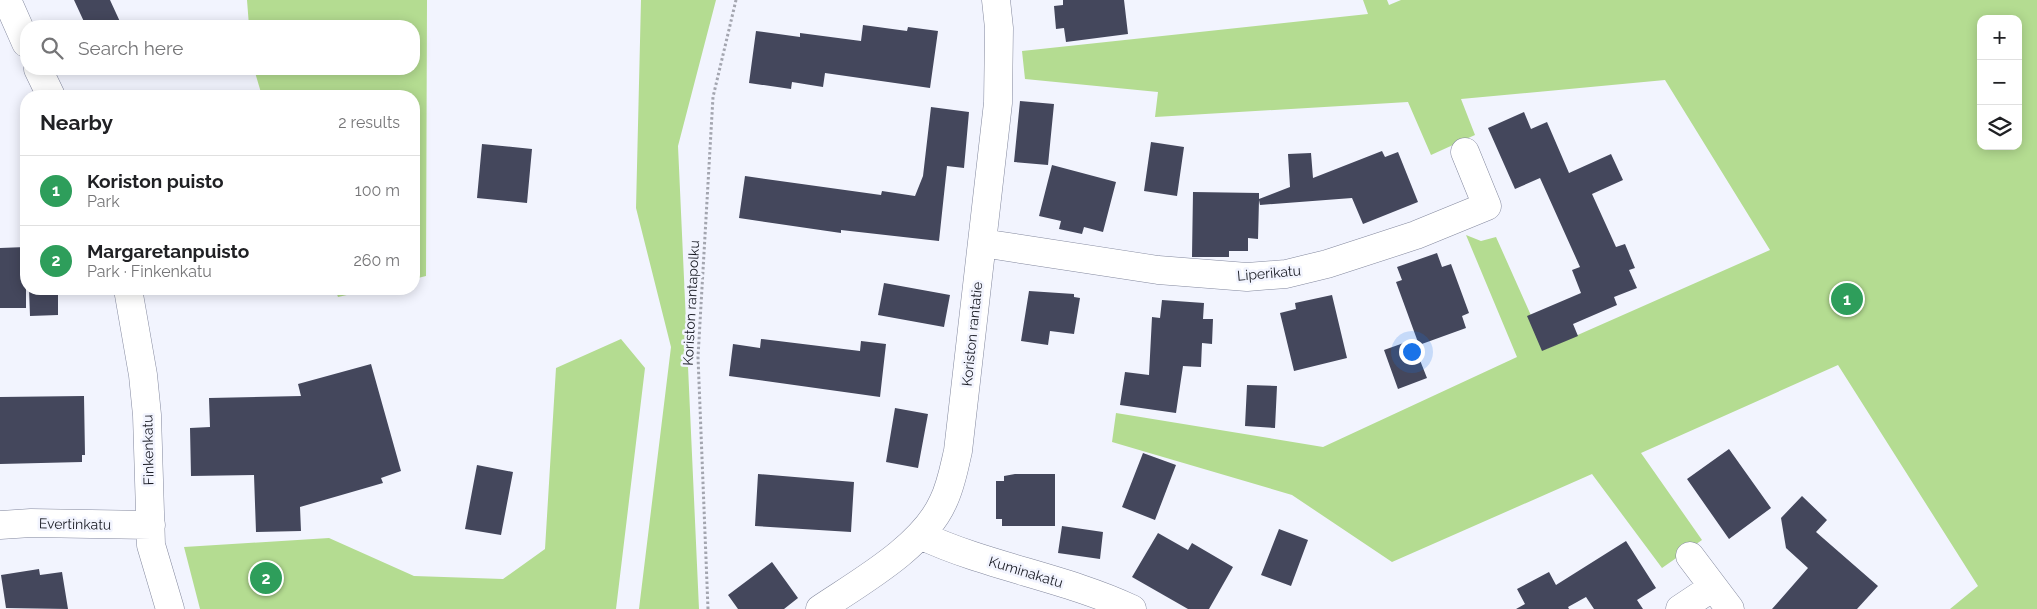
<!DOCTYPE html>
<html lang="en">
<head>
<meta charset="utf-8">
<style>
  body { margin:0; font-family:Raleway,sans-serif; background:#f2f2f2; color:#202124 }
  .controls { position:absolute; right:15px; top:15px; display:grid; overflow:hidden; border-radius:10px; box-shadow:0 2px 12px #0003 }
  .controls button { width:45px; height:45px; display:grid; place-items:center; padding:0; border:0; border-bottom:1px solid #e0e0e0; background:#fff; color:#202124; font:25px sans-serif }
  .you { position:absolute; left:1411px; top:351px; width:18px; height:18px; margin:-12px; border:4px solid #fff; border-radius:50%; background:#1a73e8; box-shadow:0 0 0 8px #1a73e833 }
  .badge { display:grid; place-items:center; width:32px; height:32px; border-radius:50%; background:#5e8f26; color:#fff; font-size:16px; font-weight:700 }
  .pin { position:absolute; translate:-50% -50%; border:2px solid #fff; box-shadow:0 1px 5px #0006 }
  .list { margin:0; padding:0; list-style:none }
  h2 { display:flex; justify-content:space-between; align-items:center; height:65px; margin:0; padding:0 20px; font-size:21px }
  h2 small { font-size:16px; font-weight:400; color:#757577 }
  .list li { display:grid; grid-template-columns:32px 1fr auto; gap:15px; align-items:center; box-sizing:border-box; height:70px; padding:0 20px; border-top:1px solid #e0e0e0 }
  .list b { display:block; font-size:19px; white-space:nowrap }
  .list p { margin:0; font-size:16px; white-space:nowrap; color:#757577 }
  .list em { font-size:16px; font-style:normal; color:#757577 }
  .icon { flex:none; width:28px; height:28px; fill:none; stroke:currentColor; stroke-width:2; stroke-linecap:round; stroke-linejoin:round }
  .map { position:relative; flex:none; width:2037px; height:609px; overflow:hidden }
  .search { position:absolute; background:#fff; box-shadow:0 2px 12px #0003; left:20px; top:20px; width:400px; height:55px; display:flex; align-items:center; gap:12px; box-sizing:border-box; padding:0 18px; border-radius:20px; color:#757577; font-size:19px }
  .panel { position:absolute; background:#fff; box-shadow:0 2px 12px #0003; left:20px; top:90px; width:400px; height:205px; border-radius:20px }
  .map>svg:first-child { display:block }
  .green { fill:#b4dc91; fill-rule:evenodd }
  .building { fill:#44475c }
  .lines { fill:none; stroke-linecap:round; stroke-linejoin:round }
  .minor-casing { stroke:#83889e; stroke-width:29 }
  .path { stroke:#a3a5af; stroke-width:3; stroke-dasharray:2.5 2.5; stroke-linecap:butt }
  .minor { stroke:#fff; stroke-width:28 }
  .labels { text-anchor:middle; stroke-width:5; stroke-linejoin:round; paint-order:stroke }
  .street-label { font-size:14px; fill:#1a1c25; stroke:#f2f4fe }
</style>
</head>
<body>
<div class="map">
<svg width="2037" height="609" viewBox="0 0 2037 609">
  <rect width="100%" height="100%" fill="#f2f4fe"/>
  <!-- green -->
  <path class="green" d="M 247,0 L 427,0 L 426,276 L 414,279 L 414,96 L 262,96 L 254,69 L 414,69 L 414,26 L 249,26 Z
    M 641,0 L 716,0 L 678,146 L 699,609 L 639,609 L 671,347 L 636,208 Z
    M 1363,0 L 1387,0 L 1389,5 L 1401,0 L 2037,0 L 2037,609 L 1950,609 L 1978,586 L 1838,365 L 1641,453 L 1702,540 L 1662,568 L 1592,474 L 1392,562 L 1292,495 L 1112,442 L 1116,413 L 1323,447 L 1517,357 L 1466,235 L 1481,241 L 1496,237 L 1546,349 L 1770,250 L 1665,80 L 1461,99 L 1475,135 L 1431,155 L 1408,102 L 1155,117 L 1158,92 L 1025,79 L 1022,51 L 1368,14 ZM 1981,19 L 2018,19 L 2018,146 L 1981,146 Z
    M 335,289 L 373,289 L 338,297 Z
    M 621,339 L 645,368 L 616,609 L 200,609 L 184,547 L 329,538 L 414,576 L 503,579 L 545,549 L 556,368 Z"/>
  <!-- building -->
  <path class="building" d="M 74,0 L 110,0 L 122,26 L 86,26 Z
    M 1063,0 L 1124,0 L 1128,34 L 1066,42 L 1064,28 L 1056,29 L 1054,6 L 1063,5 Z
    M 863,25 L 907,31 L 908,27 L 938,31 L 930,88 L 825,73 L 823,87 L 792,82 L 791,89 L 749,83 L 756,31 L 800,37 L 800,33 L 861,41 Z
    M 1020,101 L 1054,104 L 1048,165 L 1014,162 Z
    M 931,107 L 969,112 L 964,168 L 947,166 L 939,241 L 841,230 L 841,233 L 739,218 L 745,176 L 881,195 L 882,191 L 915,196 L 923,176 Z
    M 1524,112 L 1531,129 L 1547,122 L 1569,173 L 1611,154 L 1623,180 L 1592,194 L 1616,247 L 1625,244 L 1635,268 L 1629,270 L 1637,288 L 1614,297 L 1617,305 L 1573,324 L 1578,336 L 1542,351 L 1527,316 L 1581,293 L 1572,270 L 1580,267 L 1540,178 L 1515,189 L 1488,128 Z
    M 1151,142 L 1184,147 L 1177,196 L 1144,191 Z
    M 482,144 L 532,149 L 527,203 L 477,198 Z
    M 1382,151 L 1385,157 L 1398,152 L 1418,202 L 1363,224 L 1352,198 L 1260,205 L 1259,200 L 1258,239 L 1248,238 L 1248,251 L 1229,251 L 1229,257 L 1192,257 L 1193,192 L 1259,193 L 1259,199 L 1290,187 L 1288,154 L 1311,153 L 1313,178 Z
    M 1052,165 L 1116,182 L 1103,232 L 1084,227 L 1082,234 L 1059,229 L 1061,221 L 1039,216 Z
    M 26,247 L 26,308 L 0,308 L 0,248 Z
    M 1437,253 L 1442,267 L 1451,264 L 1469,313 L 1462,316 L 1466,328 L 1419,345 L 1396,282 L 1402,280 L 1397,267 Z
    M 884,283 L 950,295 L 944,327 L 878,315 Z
    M 29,289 L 58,289 L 58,315 L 30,316 Z
    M 1029,291 L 1074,294 L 1074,297 L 1080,298 L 1074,334 L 1050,331 L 1048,345 L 1021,341 Z
    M 1332,295 L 1347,358 L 1294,371 L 1280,313 L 1296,309 L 1295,303 Z
    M 1162,300 L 1204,303 L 1203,319 L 1213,319 L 1212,344 L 1202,343 L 1201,367 L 1183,366 L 1176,413 L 1120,405 L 1125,372 L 1149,375 L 1152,317 L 1160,318 Z
    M 761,339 L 860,351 L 861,341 L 886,344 L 880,397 L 729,376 L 733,344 L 760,348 Z
    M 1412,340 L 1427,378 L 1398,389 L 1384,350 Z
    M 371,364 L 401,471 L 381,478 L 383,483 L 300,507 L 301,531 L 256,532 L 254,475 L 191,476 L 190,428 L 210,427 L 209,398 L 301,396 L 298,384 Z
    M 1247,385 L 1277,386 L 1275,428 L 1245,426 Z
    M 84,396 L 85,455 L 82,455 L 82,462 L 0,464 L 0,397 Z
    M 895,408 L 928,414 L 918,468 L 886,462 Z
    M 1729,449 L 1771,508 L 1729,539 L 1687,479 Z
    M 1143,453 L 1176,465 L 1155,520 L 1122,507 Z
    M 477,465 L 513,472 L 501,535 L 465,529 Z
    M 758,474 L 854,482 L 851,532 L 755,526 Z
    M 1015,474 L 1055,474 L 1055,526 L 1002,526 L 1002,519 L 996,519 L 996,481 L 1004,481 L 1004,476 Z
    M 1802,496 L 1827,520 L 1816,532 L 1878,586 L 1857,609 L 1772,609 L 1808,568 L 1786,548 L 1781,518 Z
    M 1062,526 L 1103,532 L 1100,559 L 1058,553 Z
    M 1279,529 L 1308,540 L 1291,586 L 1261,575 Z
    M 1158,533 L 1188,550 L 1192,543 L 1233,567 L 1209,609 L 1188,609 L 1132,577 Z
    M 1626,541 L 1656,588 L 1637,600 L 1643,609 L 1594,609 L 1586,597 L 1568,607 L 1569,609 L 1516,609 L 1525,604 L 1517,589 L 1549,572 L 1556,585 Z
    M 772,562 L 798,598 L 784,609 L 738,609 L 728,595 Z
    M 39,569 L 40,575 L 62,572 L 68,609 L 6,608 L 1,575 Z"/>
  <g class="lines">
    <defs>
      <path id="minor" d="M 7,0 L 26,43
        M 38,69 L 51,96
        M 982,243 L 1158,270 L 1247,277 L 1286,274 L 1327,264 L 1416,235 L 1487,206 L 1465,152
        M 128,289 L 143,375 L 147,415 L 151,545 L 170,609
        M 0,525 L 31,523 L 151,525
        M 920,535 C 988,567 1064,577 1132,609
        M 1690,556 L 1730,609
        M 820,609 C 860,582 923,547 943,502 C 951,486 954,468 958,451 L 998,103 L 999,28 L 996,0
        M 1680,609 L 1713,587"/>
    </defs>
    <!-- minor casing -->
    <use href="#minor" class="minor-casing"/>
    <!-- path -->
    <path class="path" d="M 708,609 L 698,357 L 713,97 L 736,0"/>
    <!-- minor -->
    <use href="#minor" class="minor"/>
  </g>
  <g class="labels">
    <!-- street labels -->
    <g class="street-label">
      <text transform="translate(1269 273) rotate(-5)" y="5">Liperikatu</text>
      <text transform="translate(691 303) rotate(-87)" y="5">Koriston rantapolku</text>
      <text transform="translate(972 334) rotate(-84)" y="5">Koriston rantatie</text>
      <text transform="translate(148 450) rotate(-91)" y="5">Finkenkatu</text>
      <text transform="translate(75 524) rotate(1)" y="5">Evertinkatu</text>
      <text transform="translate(1026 572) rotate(17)" y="5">Kuminakatu</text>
    </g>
  </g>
</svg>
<div class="controls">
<button>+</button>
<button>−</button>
<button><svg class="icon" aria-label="layers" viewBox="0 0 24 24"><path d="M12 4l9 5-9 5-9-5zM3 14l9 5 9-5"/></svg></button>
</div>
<div class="you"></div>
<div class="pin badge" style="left:1847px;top:299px;background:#2e9e5b">1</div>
<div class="pin badge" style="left:266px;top:578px;background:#2e9e5b">2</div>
<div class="search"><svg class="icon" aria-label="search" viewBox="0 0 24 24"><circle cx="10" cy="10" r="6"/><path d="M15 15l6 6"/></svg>Search here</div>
<section class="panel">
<h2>Nearby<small>2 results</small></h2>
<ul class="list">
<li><span class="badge" style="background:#2e9e5b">1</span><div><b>Koriston puisto</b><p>Park</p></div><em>100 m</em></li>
<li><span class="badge" style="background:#2e9e5b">2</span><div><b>Margaretanpuisto</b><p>Park · Finkenkatu</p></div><em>260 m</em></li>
</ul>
</section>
</div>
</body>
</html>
